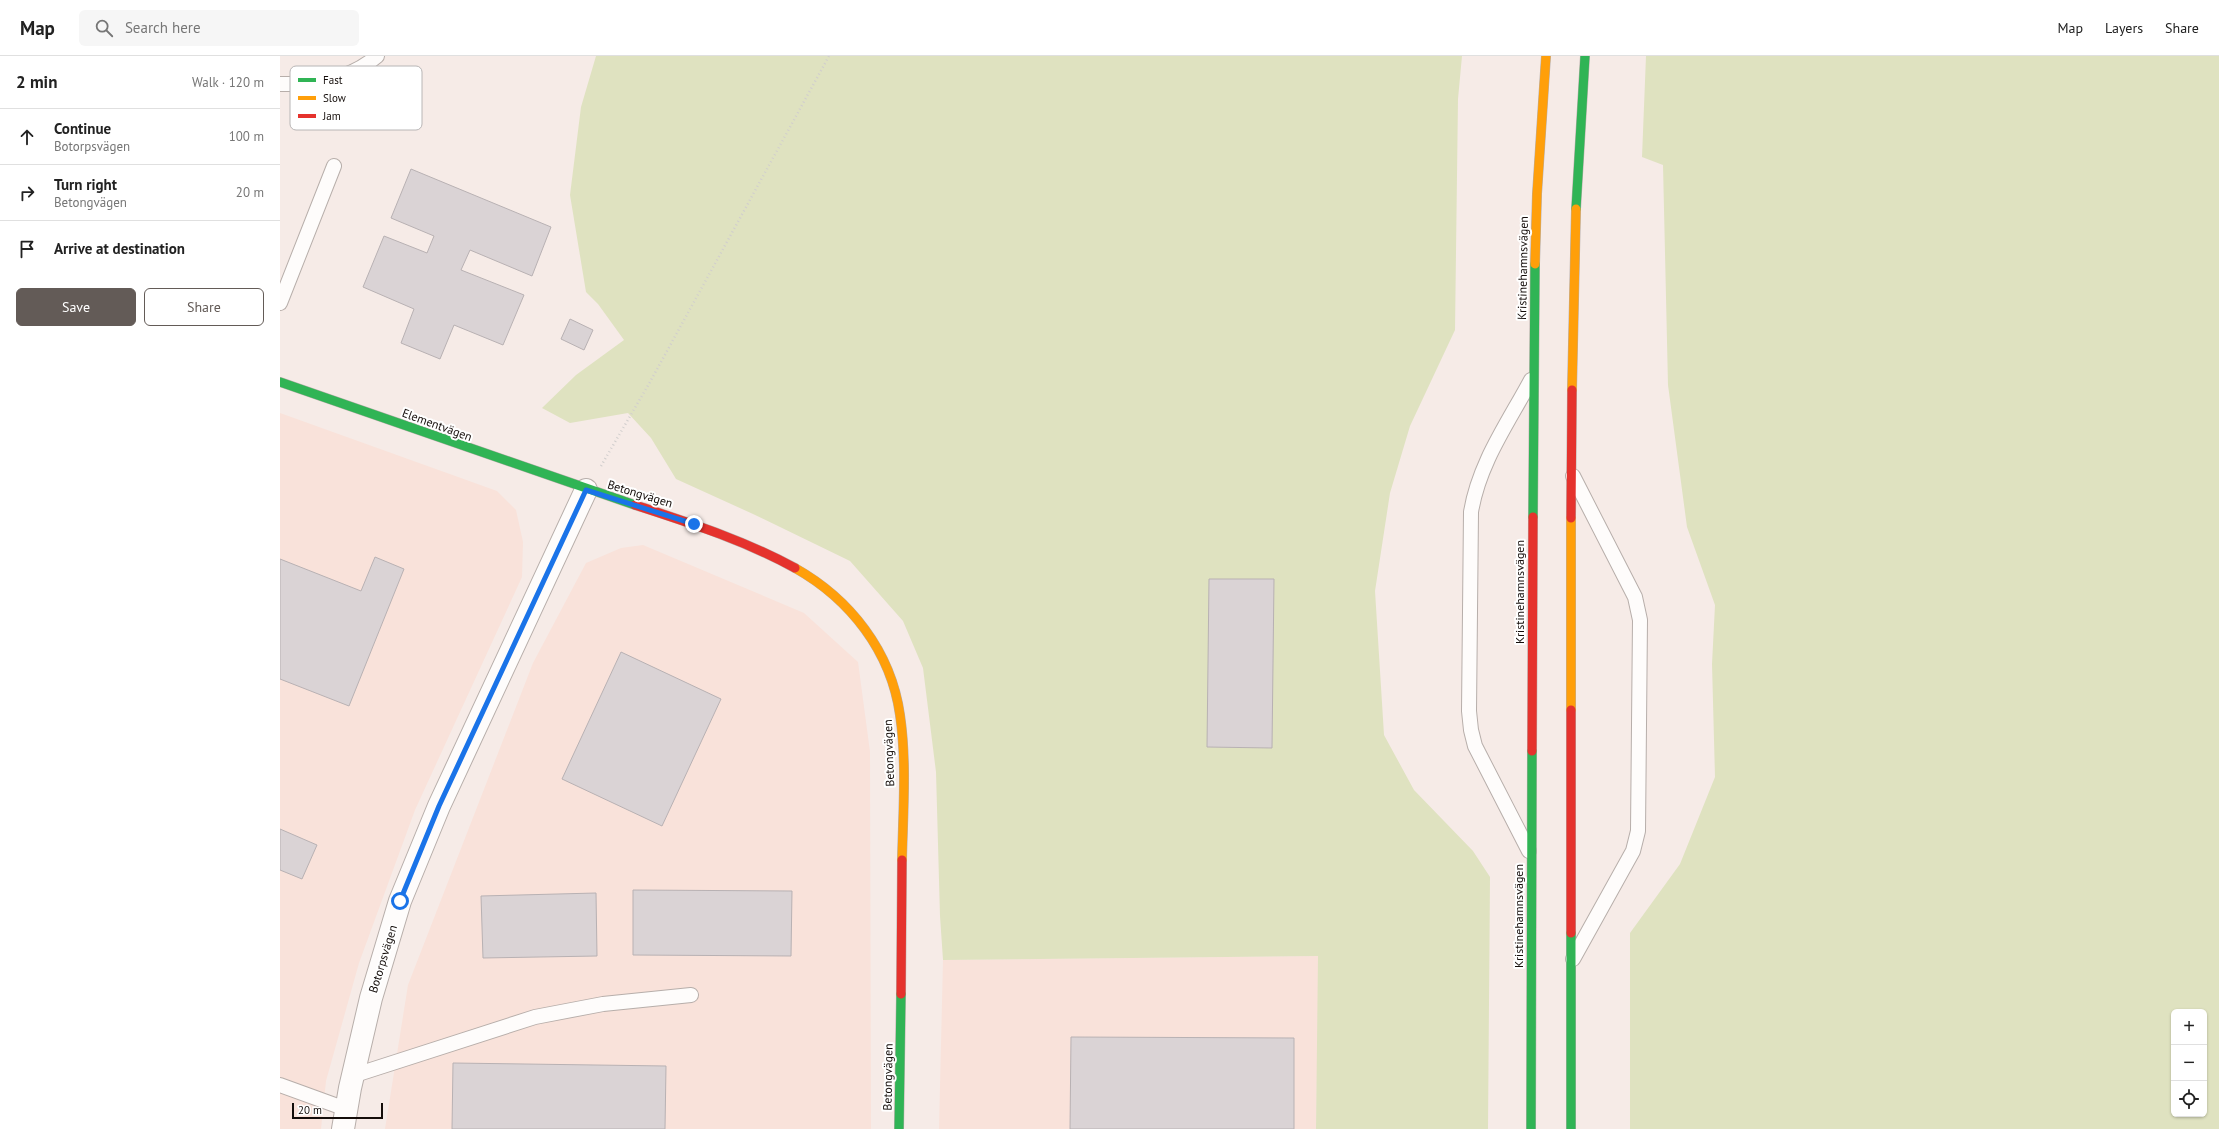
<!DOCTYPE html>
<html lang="en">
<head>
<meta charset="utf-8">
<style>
  body { margin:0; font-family:"PT Sans",sans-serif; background:#f6f6f6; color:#222 }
  .controls { position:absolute; right:12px; bottom:12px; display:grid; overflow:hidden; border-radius:6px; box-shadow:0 1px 3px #0004 }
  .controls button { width:36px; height:36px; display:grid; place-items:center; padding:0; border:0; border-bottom:1px solid #e0e0e0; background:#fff; color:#222; font:20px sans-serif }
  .scale { position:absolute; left:12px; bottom:10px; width:91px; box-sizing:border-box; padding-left:4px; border:2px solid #140d0a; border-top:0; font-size:11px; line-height:14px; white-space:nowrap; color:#140d0a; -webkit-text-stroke:3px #fff; paint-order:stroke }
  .stop { position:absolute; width:12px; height:12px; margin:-9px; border:3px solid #1a73e8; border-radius:50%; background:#fff }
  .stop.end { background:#1a73e8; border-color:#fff; box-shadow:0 1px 4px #0008 }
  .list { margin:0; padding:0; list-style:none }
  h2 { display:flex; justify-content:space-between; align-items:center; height:52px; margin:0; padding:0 16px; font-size:17px }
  h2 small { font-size:13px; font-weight:400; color:#767676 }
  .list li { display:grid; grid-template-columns:26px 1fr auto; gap:12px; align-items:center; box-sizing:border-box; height:56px; padding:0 16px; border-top:1px solid #e0e0e0 }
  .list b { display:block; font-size:15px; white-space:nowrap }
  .list p { margin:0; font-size:13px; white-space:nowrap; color:#767676 }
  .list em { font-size:13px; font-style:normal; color:#767676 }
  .actions { display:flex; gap:8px; padding:12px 16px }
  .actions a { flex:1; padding:9px 0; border:1px solid #635b57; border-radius:6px; text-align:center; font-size:14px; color:#635b57 }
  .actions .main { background:#635b57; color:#fff }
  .icon { flex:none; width:22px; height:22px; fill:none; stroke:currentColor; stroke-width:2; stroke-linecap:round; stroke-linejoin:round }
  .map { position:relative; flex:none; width:1939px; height:1073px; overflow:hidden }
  header { display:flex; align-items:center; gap:24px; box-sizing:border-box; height:56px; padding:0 20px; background:#fff; border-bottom:1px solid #e0e0e0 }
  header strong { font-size:19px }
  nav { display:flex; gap:22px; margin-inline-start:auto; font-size:14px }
  .search { width:280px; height:36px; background:#f6f6f6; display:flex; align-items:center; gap:10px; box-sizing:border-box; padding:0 14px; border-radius:6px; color:#767676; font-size:15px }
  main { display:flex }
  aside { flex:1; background:#fff }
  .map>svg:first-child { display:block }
  .built { fill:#f9e2da }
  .green { fill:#dfe2c0; fill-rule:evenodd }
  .building { fill:#dad3d5; stroke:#b8b1b3 }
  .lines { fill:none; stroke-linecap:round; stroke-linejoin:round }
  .lane-casing { stroke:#b7aeaa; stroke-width:16 }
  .street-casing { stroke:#b7aeaa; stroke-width:24 }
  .fast-casing { stroke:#b7aeaa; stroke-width:10 }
  .slow-casing { stroke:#b7aeaa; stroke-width:10 }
  .jam-casing { stroke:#b7aeaa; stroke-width:10 }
  .path { stroke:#d1cecd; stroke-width:2.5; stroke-dasharray:1 3; stroke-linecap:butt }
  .lane { stroke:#fefcfb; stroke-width:14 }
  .street { stroke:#fefcfb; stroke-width:22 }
  .fast { stroke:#30b455; stroke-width:9 }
  .slow { stroke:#ff9f0a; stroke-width:9 }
  .jam { stroke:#e5322d; stroke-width:9 }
  .route { stroke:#1a73e8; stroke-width:5 }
  .labels { text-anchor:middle; stroke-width:4; stroke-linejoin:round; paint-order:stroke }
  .street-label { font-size:12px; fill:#140d0a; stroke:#fff }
  .key { fill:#fff; stroke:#b8b6b6; stroke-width:1 }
  .key-label { font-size:11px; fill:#140d0a }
</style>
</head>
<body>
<header>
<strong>Map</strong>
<div class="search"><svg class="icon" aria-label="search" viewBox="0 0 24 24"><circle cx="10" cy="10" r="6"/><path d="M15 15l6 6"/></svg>Search here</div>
<nav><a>Map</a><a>Layers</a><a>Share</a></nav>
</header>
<main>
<aside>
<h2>2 min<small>Walk · 120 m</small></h2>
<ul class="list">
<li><svg class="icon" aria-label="ahead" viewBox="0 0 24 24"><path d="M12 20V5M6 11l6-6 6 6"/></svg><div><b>Continue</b><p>Botorpsvägen</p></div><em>100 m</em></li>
<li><svg class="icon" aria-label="right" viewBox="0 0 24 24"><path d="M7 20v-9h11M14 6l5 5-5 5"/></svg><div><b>Turn right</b><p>Betongvägen</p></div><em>20 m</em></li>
<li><svg class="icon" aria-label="arrive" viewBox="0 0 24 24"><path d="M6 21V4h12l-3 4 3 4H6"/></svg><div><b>Arrive at destination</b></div></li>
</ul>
<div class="actions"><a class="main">Save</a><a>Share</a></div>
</aside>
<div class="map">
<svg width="1939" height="1073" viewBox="0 0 1939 1073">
  <rect width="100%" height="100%" fill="#f6ebe7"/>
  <!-- built -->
  <path class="built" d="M 0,357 L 217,435 L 236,454 L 243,486 L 242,521 L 135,754 L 79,907 L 46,1025 L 41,1073 L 0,1073 Z
    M 363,489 L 524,557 L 578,606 L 590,696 L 591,1073 L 105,1073 L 128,929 L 253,607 L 306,507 L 341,492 Z
    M 1039,900 L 1036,1073 L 659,1073 L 663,904 Z"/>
  <!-- green -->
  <path class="green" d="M 316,0 L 1182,0 L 1178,43 L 1175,274 L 1130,370 L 1110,437 L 1095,535 L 1104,679 L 1134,734 L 1193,795 L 1210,821 L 1208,1073 L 1036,1073 L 1038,900 L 663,904 L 660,860 L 656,716 L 643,612 L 623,565 L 570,505 L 473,458 L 396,423 L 371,382 L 348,357 L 290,367 L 262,352 L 296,319 L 344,284 L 318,248 L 306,236 L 290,139 L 301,51 Z
    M 1366,0 L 1939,0 L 1939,1073 L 1350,1073 L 1350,877 L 1400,808 L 1435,721 L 1432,608 L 1435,549 L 1407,471 L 1388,329 L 1383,109 L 1362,101 ZM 1894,956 L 1924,956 L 1924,1058 L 1894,1058 Z"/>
  <!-- building -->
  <path class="building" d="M 131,113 L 271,171 L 252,220 L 190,194 L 181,214 L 244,239 L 223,289 L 174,269 L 160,303 L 121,287 L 134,253 L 83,231 L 104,180 L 147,197 L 154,180 L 111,162 Z
    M 290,263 L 313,274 L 304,294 L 281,283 Z
    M 95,501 L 124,513 L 69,650 L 0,623 L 0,503 L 81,535 Z
    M 929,523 L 994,523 L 992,692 L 927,691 Z
    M 341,596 L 441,643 L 382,770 L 282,723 Z
    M 0,773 L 37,789 L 22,823 L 0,814 Z
    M 353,834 L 512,835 L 511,900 L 353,899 Z
    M 316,837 L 317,900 L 203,902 L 201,840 Z
    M 791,981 L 1014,982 L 1014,1073 L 790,1073 Z
    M 173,1007 L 386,1010 L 385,1073 L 172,1073 Z"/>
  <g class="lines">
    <defs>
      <path id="lane" d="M 0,28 C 34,29 71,23 97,0
        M 0,247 L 54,110
        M 1249,795 L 1195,690 L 1191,674 L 1189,655 L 1191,456 C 1199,407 1228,367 1251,324
        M 1293,903 L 1353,795 L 1358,775 L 1360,564 L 1355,541 L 1293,420
        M 72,1020 L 255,961 L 323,948 L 411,939
        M 0,1029 L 66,1053"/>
      <path id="street" d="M 63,1073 L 70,1032 L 91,942 L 120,845 L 159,750 L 306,434"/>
      <path id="fast" d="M 1296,153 L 1305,0
        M 0,326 L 355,449
        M 1253,461 L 1255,208
        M 1291,877 L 1291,1073
        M 619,1073 L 621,938
        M 1251,1073 L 1252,695"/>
      <path id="slow" d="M 1255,208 L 1257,138 L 1266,0
        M 1292,334 L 1296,153
        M 515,512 C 570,543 611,595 620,659 C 627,706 623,757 622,804
        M 1291,654 L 1291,462"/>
      <path id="jam" d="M 355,449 C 410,467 464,484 515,512
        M 1291,462 L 1292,334
        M 1291,654 L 1291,877
        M 1252,695 L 1253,461
        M 621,938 L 622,804"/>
    </defs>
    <!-- lane casing -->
    <use href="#lane" class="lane-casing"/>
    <!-- street casing -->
    <use href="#street" class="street-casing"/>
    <!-- fast casing -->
    <use href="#fast" class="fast-casing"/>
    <!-- slow casing -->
    <use href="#slow" class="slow-casing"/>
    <!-- jam casing -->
    <use href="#jam" class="jam-casing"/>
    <!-- path -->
    <path class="path" d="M 321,410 L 370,326 L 549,0"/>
    <!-- lane -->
    <use href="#lane" class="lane"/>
    <!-- street -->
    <use href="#street" class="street"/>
    <!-- fast -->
    <use href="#fast" class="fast"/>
    <!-- slow -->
    <use href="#slow" class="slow"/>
    <!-- jam -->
    <use href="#jam" class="jam"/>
  </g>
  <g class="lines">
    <!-- route -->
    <path class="route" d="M 120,845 L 159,750 L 306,434 L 414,468"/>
  </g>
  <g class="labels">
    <!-- street labels -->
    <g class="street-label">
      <text transform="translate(1243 212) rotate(-89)" y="4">Kristinehamnsvägen</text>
      <text transform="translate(157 369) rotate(20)" y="4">Elementvägen</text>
      <text transform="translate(360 438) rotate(17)" y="4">Betongvägen</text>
      <text transform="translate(1240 536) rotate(-90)" y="4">Kristinehamnsvägen</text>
      <text transform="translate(609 697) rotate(-92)" y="4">Betongvägen</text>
      <text transform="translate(1239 860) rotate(-90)" y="4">Kristinehamnsvägen</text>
      <text transform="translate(103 903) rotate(-73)" y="4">Botorpsvägen</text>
      <text transform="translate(608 1021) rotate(-89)" y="4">Betongvägen</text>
    </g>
  </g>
  <!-- legend -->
  <rect x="10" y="10" width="132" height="64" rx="6" class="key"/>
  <rect x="18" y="22" width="18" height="4" fill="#30b455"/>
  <rect x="18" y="40" width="18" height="4" fill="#ff9f0a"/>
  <rect x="18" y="58" width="18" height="4" fill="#e5322d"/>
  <g class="key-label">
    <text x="43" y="28">Fast</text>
    <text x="43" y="46">Slow</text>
    <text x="43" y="64">Jam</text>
  </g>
</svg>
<div class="controls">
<button>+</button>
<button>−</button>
<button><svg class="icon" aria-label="locate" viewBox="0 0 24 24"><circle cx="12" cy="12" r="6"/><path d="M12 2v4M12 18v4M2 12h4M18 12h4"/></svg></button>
</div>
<div class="scale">20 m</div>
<div class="stop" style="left:120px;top:845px"></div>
<div class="stop end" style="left:414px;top:468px"></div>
</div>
</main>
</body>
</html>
